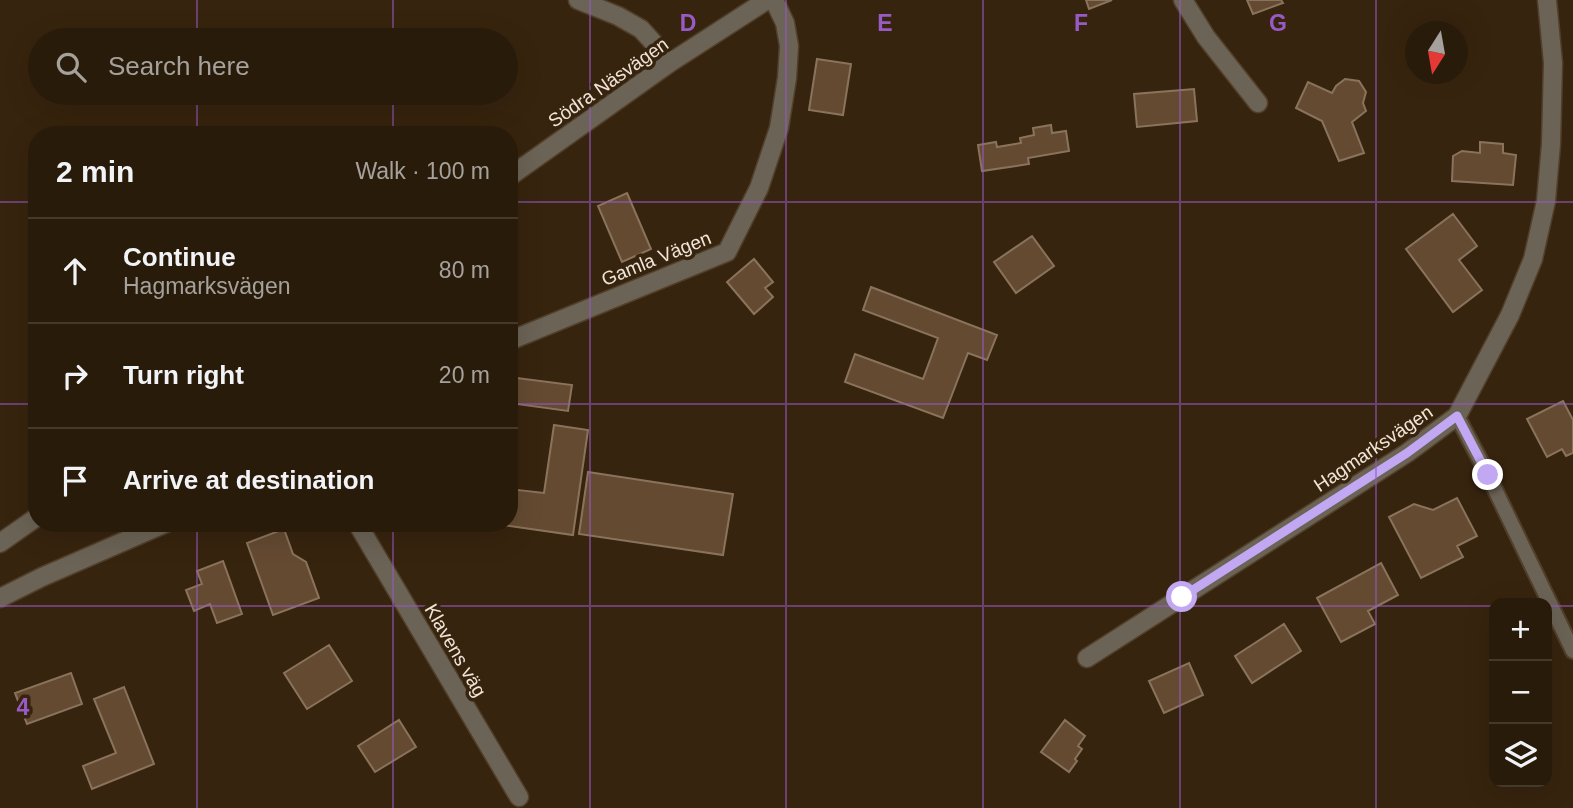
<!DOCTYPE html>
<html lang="en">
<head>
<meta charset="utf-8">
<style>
  body { margin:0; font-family:Arial,sans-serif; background:#352818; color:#f1f3f6 }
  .controls { position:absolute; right:21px; bottom:21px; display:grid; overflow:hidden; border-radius:14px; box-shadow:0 7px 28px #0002 }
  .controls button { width:63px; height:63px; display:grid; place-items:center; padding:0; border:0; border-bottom:2px solid #45392b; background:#291b0a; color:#f1f3f6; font:35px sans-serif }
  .compass { position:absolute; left:1405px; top:21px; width:63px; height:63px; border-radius:50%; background:#291b0a; box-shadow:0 7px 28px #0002; rotate:191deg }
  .stop { position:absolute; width:21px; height:21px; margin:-16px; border:5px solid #c2a7f2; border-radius:50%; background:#fff }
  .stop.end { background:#c2a7f2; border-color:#fff; box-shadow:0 2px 7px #0008 }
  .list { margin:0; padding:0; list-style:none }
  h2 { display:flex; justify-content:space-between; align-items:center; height:91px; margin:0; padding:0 28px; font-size:30px }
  h2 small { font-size:23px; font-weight:400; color:#a5a19c }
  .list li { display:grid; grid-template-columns:46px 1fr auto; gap:21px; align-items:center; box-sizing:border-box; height:105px; padding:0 28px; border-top:2px solid #45392b }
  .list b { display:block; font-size:26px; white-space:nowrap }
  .list p { margin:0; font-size:23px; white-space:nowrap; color:#a5a19c }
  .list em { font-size:23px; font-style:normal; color:#a5a19c }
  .icon { flex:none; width:38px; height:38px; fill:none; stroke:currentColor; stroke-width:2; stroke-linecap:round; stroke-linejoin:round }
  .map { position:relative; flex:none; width:1573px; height:808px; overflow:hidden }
  .search { position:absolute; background:#291b0a; box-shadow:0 7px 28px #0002; left:28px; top:28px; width:490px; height:77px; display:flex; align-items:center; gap:18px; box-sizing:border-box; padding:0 24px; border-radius:38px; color:#a5a19c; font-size:26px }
  .panel { position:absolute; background:#291b0a; box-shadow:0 7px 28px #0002; left:28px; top:126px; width:490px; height:406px; border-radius:28px }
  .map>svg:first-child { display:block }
  .building { fill:#644a31; stroke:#8a735c; stroke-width:2 }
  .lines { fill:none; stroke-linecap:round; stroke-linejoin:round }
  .lane-casing { stroke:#513f2a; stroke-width:18 }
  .street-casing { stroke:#513f2a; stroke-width:21 }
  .lane { stroke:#6b6355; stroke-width:14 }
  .street { stroke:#6b6355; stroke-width:18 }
  .route { stroke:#c2a7f2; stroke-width:9 }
  .grid { fill:none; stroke:#985ac5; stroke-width:2; stroke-opacity:0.55 }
  .labels { text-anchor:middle; stroke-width:7; stroke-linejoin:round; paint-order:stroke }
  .street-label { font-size:19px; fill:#f1e4d7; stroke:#37240e }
  .grid-label { font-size:23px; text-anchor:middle; font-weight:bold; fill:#985ac5; stroke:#37240e; stroke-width:7; stroke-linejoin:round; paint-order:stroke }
</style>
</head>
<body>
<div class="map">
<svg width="1573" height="808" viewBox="0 0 1573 808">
  <rect width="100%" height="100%" fill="#37240e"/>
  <!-- building -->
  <path class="building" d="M 1086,0 L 1112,0 L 1089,9 Z
    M 1247,0 L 1281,0 L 1283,3 L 1253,14 Z
    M 817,59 L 851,64 L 843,115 L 809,110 Z
    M 1345,79 L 1359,81 L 1366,92 L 1363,103 L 1366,111 L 1352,122 L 1364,153 L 1339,161 L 1322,121 L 1296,108 L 1308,82 L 1332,93 L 1336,86 Z
    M 1194,89 L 1197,121 L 1137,127 L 1134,94 Z
    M 1051,125 L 1052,133 L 1066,131 L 1069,151 L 1028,158 L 1029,164 L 982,171 L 978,145 L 996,142 L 997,147 L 1021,143 L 1020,138 L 1034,135 L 1033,128 Z
    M 1480,142 L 1503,144 L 1503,153 L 1516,155 L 1513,185 L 1452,181 L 1453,156 L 1462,151 L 1480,153 Z
    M 627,193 L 651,249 L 622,262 L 598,206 Z
    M 1453,214 L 1477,246 L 1459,260 L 1482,290 L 1453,312 L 1406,249 Z
    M 1032,236 L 1054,266 L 1016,293 L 994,262 Z
    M 754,259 L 773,282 L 765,288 L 773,297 L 754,314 L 727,282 Z
    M 871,287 L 997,335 L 987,360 L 968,353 L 943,418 L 845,382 L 855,354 L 923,379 L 938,338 L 863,310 Z
    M 509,377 L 572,385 L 568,411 L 509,403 Z
    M 1563,401 L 1573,420 L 1573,453 L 1566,456 L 1562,449 L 1547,457 L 1527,419 Z
    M 554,425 L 588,430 L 573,535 L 489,523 L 509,523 L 509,489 L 544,493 Z
    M 588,472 L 733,494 L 723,555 L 579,534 Z
    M 1457,498 L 1477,536 L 1457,546 L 1463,557 L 1421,578 L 1389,517 L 1414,504 L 1433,510 Z
    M 284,529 L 293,554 L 306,562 L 319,598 L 273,615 L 247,543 Z
    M 223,561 L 242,614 L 217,623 L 210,604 L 194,611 L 186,590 L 202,584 L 197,571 Z
    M 1381,563 L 1398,595 L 1368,611 L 1375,624 L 1341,642 L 1317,598 Z
    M 1284,624 L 1301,651 L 1252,683 L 1235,656 Z
    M 329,645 L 352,681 L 307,709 L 284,673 Z
    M 1189,663 L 1203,695 L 1164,713 L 1149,681 Z
    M 71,673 L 82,704 L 27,724 L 15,693 Z
    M 124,687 L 154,764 L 92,789 L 83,766 L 116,753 L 94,699 Z
    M 399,720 L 416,747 L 375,772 L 358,746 Z
    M 1065,720 L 1085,736 L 1078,746 L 1082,749 L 1075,759 L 1077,761 L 1069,772 L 1041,752 Z"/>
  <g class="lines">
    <defs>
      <path id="lane" d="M 1457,416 L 1488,475 L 1573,651"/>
      <path id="street" d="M 578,0 L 618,16 L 641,29 L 671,62
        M 1183,0 L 1206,37 L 1258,103
        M 509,177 L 671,62 L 767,0
        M 509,341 L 727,252 L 759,188 L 779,128 L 787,78 L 789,46 L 785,23 L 774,0
        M 357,523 L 519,797
        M 0,543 L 37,517
        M 0,598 L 42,577 L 166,523
        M 1087,658 L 1407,453 L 1457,416 L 1510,315 L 1533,259 L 1546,201 L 1551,144 L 1553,63 L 1547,0"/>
    </defs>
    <!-- lane casing -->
    <use href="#lane" class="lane-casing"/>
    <!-- street casing -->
    <use href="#street" class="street-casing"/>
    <!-- lane -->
    <use href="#lane" class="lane"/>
    <!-- street -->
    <use href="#street" class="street"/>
  </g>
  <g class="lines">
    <!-- route -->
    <path class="route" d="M 1182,597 L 1407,453 L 1457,416 L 1488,475"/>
  </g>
  <!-- grid -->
  <path class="grid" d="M 197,0 L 197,40M 393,0 L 393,40M 590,0 L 590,808M 786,0 L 786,808M 983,0 L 983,808M 1180,0 L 1180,808M 1376,0 L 1376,808M 197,93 L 197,135M 393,93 L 393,135M 0,202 L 37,202M 509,202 L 1573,202M 0,404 L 37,404M 509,404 L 1573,404M 197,523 L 197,808M 393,523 L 393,808M 0,606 L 1494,606M 1547,606 L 1573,606"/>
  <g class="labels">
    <!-- street labels -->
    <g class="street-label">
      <text transform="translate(608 82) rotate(-35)" y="7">Södra Näsvägen</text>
      <text transform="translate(656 258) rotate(-22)" y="7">Gamla Vägen</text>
      <text transform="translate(1373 448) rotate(-34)" y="7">Hagmarksvägen</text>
      <text transform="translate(456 650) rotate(60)" y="7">Klavens väg</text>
    </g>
  </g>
  <g class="grid-label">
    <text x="688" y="31">D</text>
    <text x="885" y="31">E</text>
    <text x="1081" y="31">F</text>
    <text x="1278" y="31">G</text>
    <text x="23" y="715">4</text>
  </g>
</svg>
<div class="controls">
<button>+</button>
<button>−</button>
<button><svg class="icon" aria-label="layers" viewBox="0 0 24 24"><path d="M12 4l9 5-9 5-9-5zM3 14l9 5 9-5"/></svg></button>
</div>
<svg class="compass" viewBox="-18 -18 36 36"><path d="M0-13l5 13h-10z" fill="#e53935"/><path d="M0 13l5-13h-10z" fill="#a5a19c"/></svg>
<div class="stop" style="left:1182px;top:597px"></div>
<div class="stop end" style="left:1488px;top:475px"></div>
<div class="search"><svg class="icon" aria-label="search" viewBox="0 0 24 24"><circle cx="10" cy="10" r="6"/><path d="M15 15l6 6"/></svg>Search here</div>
<section class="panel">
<h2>2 min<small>Walk · 100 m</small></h2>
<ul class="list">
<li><svg class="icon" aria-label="ahead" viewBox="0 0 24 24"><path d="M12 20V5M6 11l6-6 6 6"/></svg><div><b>Continue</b><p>Hagmarksvägen</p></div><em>80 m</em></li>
<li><svg class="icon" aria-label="right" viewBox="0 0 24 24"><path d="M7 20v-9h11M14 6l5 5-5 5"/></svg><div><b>Turn right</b></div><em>20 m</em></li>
<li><svg class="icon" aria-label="arrive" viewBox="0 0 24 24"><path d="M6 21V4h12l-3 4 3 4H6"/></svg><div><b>Arrive at destination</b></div></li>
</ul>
</section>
</div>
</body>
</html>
